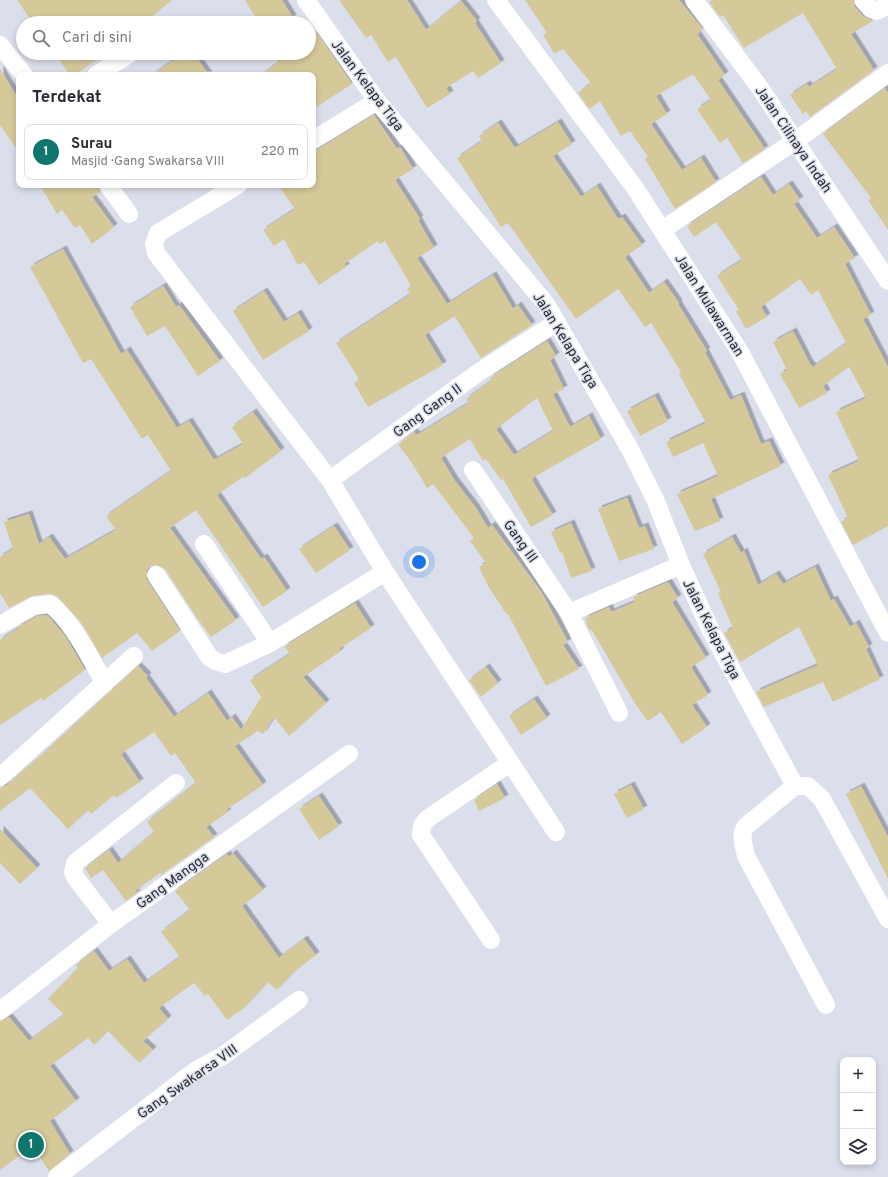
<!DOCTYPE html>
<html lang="id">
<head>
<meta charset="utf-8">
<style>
  body { margin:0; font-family:Overpass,sans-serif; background:#f7f7f7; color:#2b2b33 }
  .controls { position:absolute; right:12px; bottom:12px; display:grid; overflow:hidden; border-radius:8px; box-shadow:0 2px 6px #0003 }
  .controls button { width:36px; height:36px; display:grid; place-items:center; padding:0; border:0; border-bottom:1px solid #e1e1e2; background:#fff; color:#2b2b33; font:20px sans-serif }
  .you { position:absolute; left:419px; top:562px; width:14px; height:14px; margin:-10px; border:3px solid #fff; border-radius:50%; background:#1a73e8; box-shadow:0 0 0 6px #1a73e833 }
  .badge { display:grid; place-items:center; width:26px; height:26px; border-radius:50%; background:#0f766e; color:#fff; font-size:13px; font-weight:700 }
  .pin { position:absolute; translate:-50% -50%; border:2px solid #fff; box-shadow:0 1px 4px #0006 }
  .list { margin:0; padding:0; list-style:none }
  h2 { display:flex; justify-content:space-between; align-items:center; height:52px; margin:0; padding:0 16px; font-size:17px }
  h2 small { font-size:13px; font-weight:400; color:#7c7c81 }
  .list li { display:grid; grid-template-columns:26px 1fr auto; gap:12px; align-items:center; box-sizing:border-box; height:56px; margin:0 8px 8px; padding:0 8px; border:1px solid #e1e1e2; border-radius:8px }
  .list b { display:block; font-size:15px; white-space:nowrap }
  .list p { margin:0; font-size:13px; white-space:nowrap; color:#7c7c81 }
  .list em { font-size:13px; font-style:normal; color:#7c7c81 }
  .icon { flex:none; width:22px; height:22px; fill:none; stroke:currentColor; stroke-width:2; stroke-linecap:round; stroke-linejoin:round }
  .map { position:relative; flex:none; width:888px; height:1177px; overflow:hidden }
  .search { position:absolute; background:#fff; box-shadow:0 2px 6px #0003; left:16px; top:16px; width:300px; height:44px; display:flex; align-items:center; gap:10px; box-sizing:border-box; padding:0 14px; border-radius:22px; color:#7c7c81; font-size:15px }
  .panel { position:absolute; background:#fff; box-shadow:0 2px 6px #0003; left:16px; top:72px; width:300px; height:116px; border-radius:8px }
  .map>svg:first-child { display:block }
  .building { fill:#d6c999; fill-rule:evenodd; filter:url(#shadow) }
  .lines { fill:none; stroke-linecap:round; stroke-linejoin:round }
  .street { stroke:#fff; stroke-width:18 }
  .labels { text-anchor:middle; stroke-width:3; stroke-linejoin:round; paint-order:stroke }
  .street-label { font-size:14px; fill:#2b2c31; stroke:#dbdeeb }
</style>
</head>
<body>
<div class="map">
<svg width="888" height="1177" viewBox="0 0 888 1177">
  <defs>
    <filter id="shadow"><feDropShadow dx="3.5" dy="-3.5" stdDeviation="0" flood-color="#0004"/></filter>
  </defs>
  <rect width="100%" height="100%" fill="#dbdeeb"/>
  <!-- building -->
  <path class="building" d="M 17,0 L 172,0 L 144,23 L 33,23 Z
    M 245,0 L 282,0 L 293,18 L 285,23 L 259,23 Z
    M 339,0 L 407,0 L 426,30 L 461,1 L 477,21 L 475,23 L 501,63 L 478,78 L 473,71 L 446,88 L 450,94 L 427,108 L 396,57 L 388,62 L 371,35 L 366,38 Z
    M 525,0 L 679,0 L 703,29 L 697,34 L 725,75 L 718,80 L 765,149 L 743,163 L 727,138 L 720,143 L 697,109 L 711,100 L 693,74 L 656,96 L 667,114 L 651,124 L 682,170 L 701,158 L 716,182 L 675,209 L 645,159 L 648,157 L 630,131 L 621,136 L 600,101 L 589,109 L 578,93 L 591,83 L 563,49 L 554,54 L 543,34 L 547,33 Z
    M 712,0 L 853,0 L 855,7 L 863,16 L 873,21 L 851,34 L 874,70 L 810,117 L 806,111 L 803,114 L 790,95 L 807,84 L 809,87 L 837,69 L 803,13 L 744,48 L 723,15 L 720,17 L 709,2 Z
    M 317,33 L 352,84 L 313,109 L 313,75 L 261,75 L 278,63 L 272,53 L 309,53 L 309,39 Z
    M 54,53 L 106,53 L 75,75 L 70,75 Z
    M 184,53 L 193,53 L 209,75 L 152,75 Z
    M 0,69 L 19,100 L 19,152 L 0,125 Z
    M 885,88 L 888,93 L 888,230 L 868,200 L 871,198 L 823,134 Z
    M 374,115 L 397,149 L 400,147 L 413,169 L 395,180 L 420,219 L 418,220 L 434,248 L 417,258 L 455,316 L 425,335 L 443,365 L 368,407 L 354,383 L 360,380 L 336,343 L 411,294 L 407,289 L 411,286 L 385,241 L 380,244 L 378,241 L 344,264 L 346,267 L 319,285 L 304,262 L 298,265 L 284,239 L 274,246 L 263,230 L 295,209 L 278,185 L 313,185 L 313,152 Z
    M 558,122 L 572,144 L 553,156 L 581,197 L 597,186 L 618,219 L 622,217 L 642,245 L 625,257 L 649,293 L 664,282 L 679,303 L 678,304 L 707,351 L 705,352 L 730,400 L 741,395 L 761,444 L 769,441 L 781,466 L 711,499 L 720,521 L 695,531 L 677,494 L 718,476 L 703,443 L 673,457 L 666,442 L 706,423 L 679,374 L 681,372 L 651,323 L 645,327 L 618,289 L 576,319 L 508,223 L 501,227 L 457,158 L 482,141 L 479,136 L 498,123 L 515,148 Z
    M 761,177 L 773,195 L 789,184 L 800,200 L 794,204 L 817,238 L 834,227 L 855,258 L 845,264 L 871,315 L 863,319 L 888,367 L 888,526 L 853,545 L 841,522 L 848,518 L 828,475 L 859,461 L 836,412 L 866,398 L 849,367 L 823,386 L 827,393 L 799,408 L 780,374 L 787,370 L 773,342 L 793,331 L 810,364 L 813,367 L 846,343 L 818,290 L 811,295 L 800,279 L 761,307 L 767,317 L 746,329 L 736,311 L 739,310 L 717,276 L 742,260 L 716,222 L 694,237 L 687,226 Z
    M 40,185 L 98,185 L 100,192 L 92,197 L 114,227 L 92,244 L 80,225 L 75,228 L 62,210 L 57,214 Z
    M 63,249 L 121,354 L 127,350 L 177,428 L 189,421 L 214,460 L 243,444 L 232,427 L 253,412 L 281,451 L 245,478 L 244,476 L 217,495 L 261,559 L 264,557 L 287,591 L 263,607 L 196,510 L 170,528 L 236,620 L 211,637 L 197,618 L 165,569 L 156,565 L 151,566 L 147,570 L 147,580 L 180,631 L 152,651 L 137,633 L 102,658 L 82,624 L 57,596 L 49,594 L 32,596 L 9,608 L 0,593 L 0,557 L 13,549 L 4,522 L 29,514 L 39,544 L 49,537 L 65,559 L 116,530 L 106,516 L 171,471 L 148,435 L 142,439 L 91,359 L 83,363 L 30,267 Z
    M 493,275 L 513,309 L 518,305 L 532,325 L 481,358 L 447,304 Z
    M 163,286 L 176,307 L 179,305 L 220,361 L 198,376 L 165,326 L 147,336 L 130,307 Z
    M 264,291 L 284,322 L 298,313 L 309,331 L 263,360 L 233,311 Z
    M 547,341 L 556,356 L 550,360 L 564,389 L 553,394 L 570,427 L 589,416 L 601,439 L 534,477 L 532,480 L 553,515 L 531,527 L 503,479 L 501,480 L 486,459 L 483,461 L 470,439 L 441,458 L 455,481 L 476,508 L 488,528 L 492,525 L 542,593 L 568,642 L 563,645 L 579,669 L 546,686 L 508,614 L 507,615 L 488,586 L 479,567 L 486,563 L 470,541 L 474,538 L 433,484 L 427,488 L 410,460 L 398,445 L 414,432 L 417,435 L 469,403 L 466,399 L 492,380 L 490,378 ZM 537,398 L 553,431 L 514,455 L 496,429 Z
    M 655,396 L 668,421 L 640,436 L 627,411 Z
    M 627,498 L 639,528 L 645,526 L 654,549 L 619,561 L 598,509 Z
    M 571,523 L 592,571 L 571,578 L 562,552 L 560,553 L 551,532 Z
    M 334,526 L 350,550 L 316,573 L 299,549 Z
    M 732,537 L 741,553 L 744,551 L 758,585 L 776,574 L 783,584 L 815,567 L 831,601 L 834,599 L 850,627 L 856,623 L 869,647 L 866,649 L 880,679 L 833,702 L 823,682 L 764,707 L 756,692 L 818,665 L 799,627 L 740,662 L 724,633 L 733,628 L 718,593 L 721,592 L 703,554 Z
    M 668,582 L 678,598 L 672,602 L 706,658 L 691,667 L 708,695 L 692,705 L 707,727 L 682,744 L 661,712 L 648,721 L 636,705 L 591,629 L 589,630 L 585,618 L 609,607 L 611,612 L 635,602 L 633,597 Z
    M 355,603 L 371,628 L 339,649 L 341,651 L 303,677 L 326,703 L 289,736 L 274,717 L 263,734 L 258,731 L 235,746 L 263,785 L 226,810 L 228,812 L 206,827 L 214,837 L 161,875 L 160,873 L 135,891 L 137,893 L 126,901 L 103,870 L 91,878 L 85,868 L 109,850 L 118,863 L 154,832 L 147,822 L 196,783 L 175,753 L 171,756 L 154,732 L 121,754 L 140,782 L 116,798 L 114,795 L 91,814 L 88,810 L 68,829 L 30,788 L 0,811 L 0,788 L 7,785 L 35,761 L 138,666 L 148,676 L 146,678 L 174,717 L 208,693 L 227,721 L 232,717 L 241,730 L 261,697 L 250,680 L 290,654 L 285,646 Z
    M 47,615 L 65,636 L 85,670 L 43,701 L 41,698 L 0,725 L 0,640 L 19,628 L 18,627 L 37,616 Z
    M 486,667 L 498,683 L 481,697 L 469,680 Z
    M 534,699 L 547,718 L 521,735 L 509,716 Z
    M 497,784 L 505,798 L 479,811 L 474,800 Z
    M 631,785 L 644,809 L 627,818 L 614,794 Z
    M 861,786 L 888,837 L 888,879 L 846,794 Z
    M 319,796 L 339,826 L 319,840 L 299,809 Z
    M 0,829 L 37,868 L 20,884 L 0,863 Z
    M 233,853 L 263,890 L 242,906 L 279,958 L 304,939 L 316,955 L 294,972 L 277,990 L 268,982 L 244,1008 L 227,1020 L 208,994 L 205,996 L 194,983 L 159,1008 L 168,1019 L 143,1041 L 153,1050 L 139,1063 L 108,1031 L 94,1045 L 88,1038 L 50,1066 L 76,1101 L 50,1121 L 70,1154 L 49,1171 L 33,1146 L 0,1170 L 0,1021 L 9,1017 L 29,1041 L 64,1015 L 48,999 L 78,968 L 76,965 L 94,951 L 109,971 L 127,959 L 144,983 L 180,957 L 161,932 L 190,910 L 175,891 L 227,854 L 229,857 Z"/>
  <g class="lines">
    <!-- street -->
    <path class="street" d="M 306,0 L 377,101 L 546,304 L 631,451 L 655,499 L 681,565 L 711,631 L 795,786
      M 496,0 L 635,188 L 740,352 L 888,633
      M 694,0 L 758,85 L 888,281
      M 863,0 L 871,9 L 876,11 L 888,6
      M 0,45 L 24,75
      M 96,75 L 131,53
      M 313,140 L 377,101
      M 108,185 L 129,214
      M 238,185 L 158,233 L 154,244 L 156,253 L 330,480 L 479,372 L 557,322
      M 662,230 L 795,141 L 888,73
      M 473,470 L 569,613 L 619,713
      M 330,480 L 385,572 L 556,832
      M 204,544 L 270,643
      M 156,575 L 210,658 L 215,661 L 225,664 L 270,643 L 385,572
      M 569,613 L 681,565
      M 0,625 L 34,606 L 50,604 C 74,623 89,657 105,683
      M 0,777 L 134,656
      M 111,924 L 75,877 L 73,872 L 75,863 L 176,783
      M 491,940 L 421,835 L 422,826 L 427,819 L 510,763
      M 826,1005 L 746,856 C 744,845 739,835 746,826 L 795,786 L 808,786 L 822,799 L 888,919
      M 0,1011 L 111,924 L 349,754
      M 57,1177 L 195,1071 L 224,1055 L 299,1000"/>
  </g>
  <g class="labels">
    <!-- street labels -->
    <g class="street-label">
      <text transform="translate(368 85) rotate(53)" y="5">Jalan Kelapa Tiga</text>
      <text transform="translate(794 139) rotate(56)" y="5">Jalan Cilinaya Indah</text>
      <text transform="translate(710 305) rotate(58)" y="5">Jalan Mulawarman</text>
      <text transform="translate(566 340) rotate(58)" y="5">Jalan Kelapa Tiga</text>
      <text transform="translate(427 410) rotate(-36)" y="5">Gang Gang II</text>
      <text transform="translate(521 541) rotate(55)" y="5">Gang III</text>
      <text transform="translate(712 629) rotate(63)" y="5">Jalan Kelapa Tiga</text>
      <text transform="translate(172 880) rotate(-36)" y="5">Gang Mangga</text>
      <text transform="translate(187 1081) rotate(-35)" y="5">Gang Swakarsa VIII</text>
    </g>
  </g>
</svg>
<div class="controls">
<button>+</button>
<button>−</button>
<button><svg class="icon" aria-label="layers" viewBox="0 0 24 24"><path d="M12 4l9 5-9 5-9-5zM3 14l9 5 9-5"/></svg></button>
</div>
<div class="you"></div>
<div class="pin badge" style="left:31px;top:1145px">1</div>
<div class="search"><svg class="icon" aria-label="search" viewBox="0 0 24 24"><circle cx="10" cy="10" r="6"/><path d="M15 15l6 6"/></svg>Cari di sini</div>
<section class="panel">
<h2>Terdekat<small></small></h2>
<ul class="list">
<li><span class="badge">1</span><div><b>Surau</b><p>Masjid · Gang Swakarsa VIII</p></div><em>220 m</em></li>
</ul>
</section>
</div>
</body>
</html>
